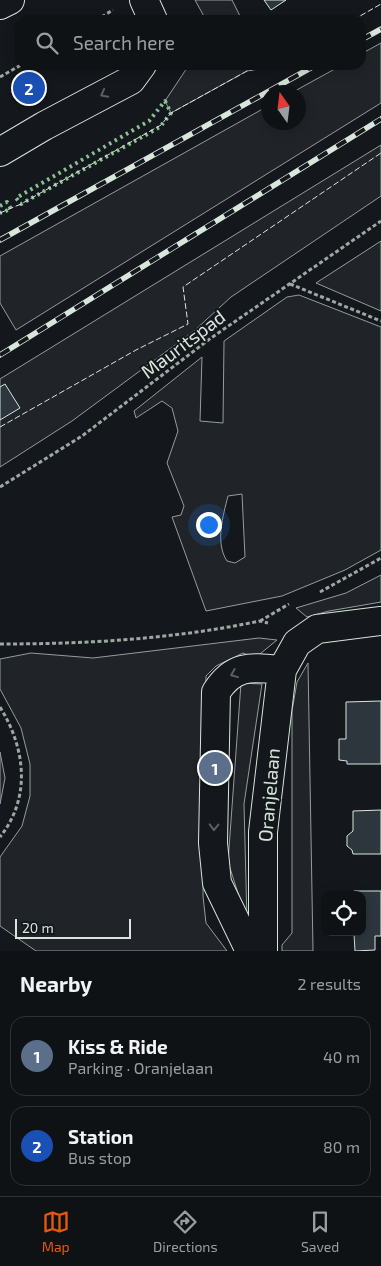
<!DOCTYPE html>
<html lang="en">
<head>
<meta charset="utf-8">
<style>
  body { margin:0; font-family:"Exo 2",sans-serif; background:#181b1e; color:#f1f3f6 }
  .controls { position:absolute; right:15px; bottom:15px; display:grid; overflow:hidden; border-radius:10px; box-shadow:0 2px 12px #0003 }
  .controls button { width:45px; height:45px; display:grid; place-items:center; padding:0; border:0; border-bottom:1px solid #2f3234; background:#0f1215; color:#f1f3f6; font:25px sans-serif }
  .compass { position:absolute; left:261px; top:85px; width:45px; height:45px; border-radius:50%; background:#0f1215; box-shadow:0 2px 12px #0003; rotate:346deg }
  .scale { position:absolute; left:15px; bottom:12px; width:116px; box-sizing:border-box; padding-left:5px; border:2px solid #d8e6dc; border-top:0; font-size:14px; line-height:18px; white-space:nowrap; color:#d8e6dc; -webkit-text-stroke:4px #14181c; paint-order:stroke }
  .you { position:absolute; left:208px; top:524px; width:18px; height:18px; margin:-12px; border:4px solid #fff; border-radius:50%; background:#1a73e8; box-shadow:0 0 0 8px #1a73e833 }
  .badge { display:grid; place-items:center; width:32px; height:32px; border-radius:50%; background:#ea580c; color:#fff; font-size:16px; font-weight:700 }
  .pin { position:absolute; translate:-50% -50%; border:2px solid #fff; box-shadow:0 1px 5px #0006 }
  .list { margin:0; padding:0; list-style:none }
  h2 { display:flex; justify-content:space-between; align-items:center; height:65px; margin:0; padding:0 20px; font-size:21px }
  h2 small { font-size:16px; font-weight:400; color:#9b9ea0 }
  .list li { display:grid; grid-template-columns:32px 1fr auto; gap:15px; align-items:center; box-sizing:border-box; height:80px; margin:0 10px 10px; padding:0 10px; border:1px solid #2f3234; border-radius:15px }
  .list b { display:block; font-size:19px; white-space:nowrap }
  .list p { margin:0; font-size:16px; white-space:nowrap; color:#9b9ea0 }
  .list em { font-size:16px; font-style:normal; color:#9b9ea0 }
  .icon { flex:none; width:28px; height:28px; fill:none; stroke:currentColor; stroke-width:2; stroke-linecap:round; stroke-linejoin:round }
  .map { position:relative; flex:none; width:381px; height:951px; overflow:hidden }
  .search { position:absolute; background:#0f1215; box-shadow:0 2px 12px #0003; left:15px; right:15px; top:15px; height:55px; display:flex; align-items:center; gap:12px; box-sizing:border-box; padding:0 18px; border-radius:15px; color:#9b9ea0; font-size:19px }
  .sheet { height:245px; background:#0f1215 }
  nav { display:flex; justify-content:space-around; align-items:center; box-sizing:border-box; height:70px; border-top:1px solid #2f3234; background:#0f1215; font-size:14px; color:#9b9ea0 }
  nav a { display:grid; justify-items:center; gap:2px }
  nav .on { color:#ea580c }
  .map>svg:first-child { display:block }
  .green { fill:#202428; stroke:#939e99; fill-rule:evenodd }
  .building { fill:#2c363c; stroke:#d8e6dc }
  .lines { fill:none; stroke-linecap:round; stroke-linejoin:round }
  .minor-casing { stroke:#d8e6dc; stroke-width:30 }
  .path { stroke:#9da8a2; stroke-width:3; stroke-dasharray:4 2.5; stroke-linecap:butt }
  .minor { stroke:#14181c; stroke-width:28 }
  .rail-casing { stroke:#d8e6dc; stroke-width:5.5 }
  .rail { stroke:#14181c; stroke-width:4; stroke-dasharray:11; stroke-linecap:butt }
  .hedge { stroke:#8ac095; stroke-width:4; stroke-dasharray:2.5 4; stroke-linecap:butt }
  .fence { stroke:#d8e6dc; stroke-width:1; stroke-dasharray:6 2.5; stroke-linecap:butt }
  .oneway { stroke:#59605f }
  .labels { text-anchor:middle; stroke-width:4; stroke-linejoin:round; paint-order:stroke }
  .street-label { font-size:19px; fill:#d8e6dc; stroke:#14181c }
</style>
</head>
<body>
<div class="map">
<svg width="381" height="951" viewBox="0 0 381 951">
  <rect width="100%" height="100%" fill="#14181c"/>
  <!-- green -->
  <path class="green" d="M 195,0 L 232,0 L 242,20 L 206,20 Z
    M 381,43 L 381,103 L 16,330 L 0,303 L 0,256 L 268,106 L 268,122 L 298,122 L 298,92 L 293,92 L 342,65 L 361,65 L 361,54 Z
    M 189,65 L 264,65 L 265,68 L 247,71 L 171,113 L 165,101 Z
    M 381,145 L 381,196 L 231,297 L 194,331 L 72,421 L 0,467 L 0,379 Z
    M 381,241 L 381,311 L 316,283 Z
    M 299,295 L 381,327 L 381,550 L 345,570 L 282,596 L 206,611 L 172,517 L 181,515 L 184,506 L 167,463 L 178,431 L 172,408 L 162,401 L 136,418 L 134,411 L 202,357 L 200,421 L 223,423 L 224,341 L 287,297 ZM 242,494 L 245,557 L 235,563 L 227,561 C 215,543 223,516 228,496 Z
    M 381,575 L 381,602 L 329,611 L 307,617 L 296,608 L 346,593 Z
    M 259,638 L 277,640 L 255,658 L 243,653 L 216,666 L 206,676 L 203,896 L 206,923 L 227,951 L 36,951 L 0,926 L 0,857 L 22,826 L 30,796 L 30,764 L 21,728 L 0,689 L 0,659 L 31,653 L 93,658 Z
    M 308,663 L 313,951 L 282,951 L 282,945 L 292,933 L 292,711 L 297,682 Z
    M 241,683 L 262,684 L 244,804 L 247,921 L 228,862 Z
    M 0,752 L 5,778 L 0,804 Z"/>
  <!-- building -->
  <path class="building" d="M 264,0 L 286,0 L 271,10 Z
    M 5,384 L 20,408 L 0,420 L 0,387 Z
    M 381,701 L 381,764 L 347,764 L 347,761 L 339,760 L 339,739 L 346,739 L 346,702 Z
    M 381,810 L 381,854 L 353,854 L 352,850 L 347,846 L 347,836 L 353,831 L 353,811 Z
    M 354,891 L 381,891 L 381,936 L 375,936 L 375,950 L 355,951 L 354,934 L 351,932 L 362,932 L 362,895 L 354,895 Z"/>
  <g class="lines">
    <defs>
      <path id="minor" d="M 144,0 L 153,20
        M 0,5 L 10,0
        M 0,152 L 44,126 L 131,80 L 142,65
        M 250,951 L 217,883 L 213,843 L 216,692 C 234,664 251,667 282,670
        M 263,951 L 263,832 L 282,670 L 297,643 L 317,629 L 381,621"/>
    </defs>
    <!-- minor casing -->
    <use href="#minor" class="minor-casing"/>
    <!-- path -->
    <path class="path" d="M 96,20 L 113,10
      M 0,77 L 21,65
      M 290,284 L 381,321
      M 0,487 L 82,436 L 211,338 L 381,221
      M 320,592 L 381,558
      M 260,621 L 289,604
      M 0,644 C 88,644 174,639 260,621 L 268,623
      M 0,707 C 26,749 31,798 0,837"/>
    <!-- minor -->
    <use href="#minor" class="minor"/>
    <defs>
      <path id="rail" d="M 361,40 L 381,29
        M 0,240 L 316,65
        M 0,355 L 381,119"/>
    </defs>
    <!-- rail casing -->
    <use href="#rail" class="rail-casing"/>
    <!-- rail -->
    <use href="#rail" class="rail"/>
    <!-- hedge -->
    <path class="hedge" d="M 165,101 L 171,113 L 160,127 L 21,204 L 16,198 L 149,121 Z
      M 0,206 L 7,202 L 11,209 L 0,213"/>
    <!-- fence -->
    <path class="fence" d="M 353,20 L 381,4
      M 0,213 L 21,204 L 161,125 L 171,113 L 247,71 L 272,65
      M 0,427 L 136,350 L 188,324 L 183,287 L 381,153"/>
  </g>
  <!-- one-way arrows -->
  <defs><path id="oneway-chevron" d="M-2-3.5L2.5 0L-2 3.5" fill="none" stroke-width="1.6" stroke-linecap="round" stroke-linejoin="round" transform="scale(1.25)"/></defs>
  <g class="oneway">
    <use href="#oneway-chevron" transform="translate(104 94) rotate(152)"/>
    <use href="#oneway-chevron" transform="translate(234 674) rotate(158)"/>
    <use href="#oneway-chevron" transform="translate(214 827) rotate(91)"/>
  </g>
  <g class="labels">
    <!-- street labels -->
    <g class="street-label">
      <text transform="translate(183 344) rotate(-37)" y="7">Mauritspad</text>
      <text transform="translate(269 795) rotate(-85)" y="7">Oranjelaan</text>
    </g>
  </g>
</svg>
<div class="controls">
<button><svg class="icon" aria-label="locate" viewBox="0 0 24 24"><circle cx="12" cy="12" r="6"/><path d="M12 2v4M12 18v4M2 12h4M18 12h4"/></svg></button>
</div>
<svg class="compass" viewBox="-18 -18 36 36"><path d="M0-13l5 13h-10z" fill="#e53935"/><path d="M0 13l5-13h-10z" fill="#9b9ea0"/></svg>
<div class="scale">20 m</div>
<div class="you"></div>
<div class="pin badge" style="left:215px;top:768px;background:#5c6f8a">1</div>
<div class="pin badge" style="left:29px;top:88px;background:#1a4fb4">2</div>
<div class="search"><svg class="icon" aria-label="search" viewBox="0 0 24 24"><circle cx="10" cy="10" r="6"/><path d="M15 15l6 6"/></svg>Search here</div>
</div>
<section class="sheet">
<h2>Nearby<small>2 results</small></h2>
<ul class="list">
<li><span class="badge" style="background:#5c6f8a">1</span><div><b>Kiss &amp; Ride</b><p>Parking · Oranjelaan</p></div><em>40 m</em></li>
<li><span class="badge" style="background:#1a4fb4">2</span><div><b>Station</b><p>Bus stop</p></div><em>80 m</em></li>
</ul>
</section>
<nav>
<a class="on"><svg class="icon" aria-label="map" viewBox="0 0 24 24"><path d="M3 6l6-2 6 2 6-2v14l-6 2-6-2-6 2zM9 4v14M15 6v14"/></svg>Map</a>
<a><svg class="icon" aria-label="directions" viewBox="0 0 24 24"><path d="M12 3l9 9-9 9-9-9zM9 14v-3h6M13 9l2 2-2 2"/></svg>Directions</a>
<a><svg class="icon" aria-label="saved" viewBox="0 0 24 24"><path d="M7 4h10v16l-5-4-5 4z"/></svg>Saved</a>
</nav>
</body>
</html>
